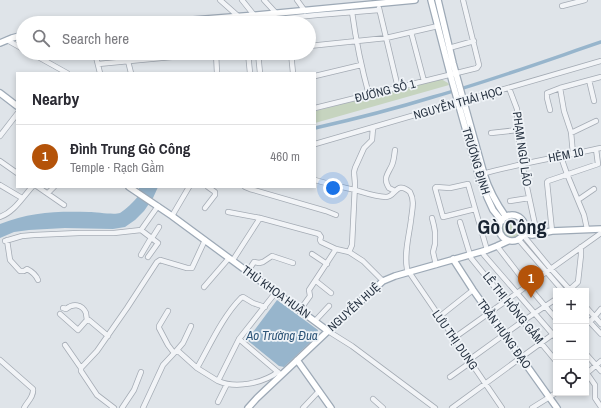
<!DOCTYPE html>
<html lang="en">
<head>
<meta charset="utf-8">
<style>
  body { margin:0; font-family:"Archivo Narrow",sans-serif; background:#f7f7f7; color:#2b2b33 }
  .controls { position:absolute; right:12px; bottom:12px; display:grid; overflow:hidden; border-radius:0px; box-shadow:0 2px 6px #0003 }
  .controls button { width:36px; height:36px; display:grid; place-items:center; padding:0; border:0; border-bottom:1px solid #e1e1e2; background:#fff; color:#2b2b33; font:20px sans-serif }
  .you { position:absolute; left:333px; top:188px; width:14px; height:14px; margin:-10px; border:3px solid #fff; border-radius:50%; background:#1a73e8; box-shadow:0 0 0 6px #1a73e833 }
  .badge { display:grid; place-items:center; width:26px; height:26px; border-radius:50%; background:#b45309; color:#fff; font-size:13px; font-weight:700 }
  .pin { position:absolute; translate:-50% -33px; filter:drop-shadow(0 1px 2px #0008) }
  .pin::after { content:''; position:absolute; top:21px; width:14px; height:12px; background:inherit; clip-path:polygon(0 0,100% 0,50% 100%) }
  .list { margin:0; padding:0; list-style:none }
  h2 { display:flex; justify-content:space-between; align-items:center; height:52px; margin:0; padding:0 16px; font-size:17px }
  h2 small { font-size:13px; font-weight:400; color:#7c7c81 }
  .list li { display:grid; grid-template-columns:26px 1fr auto; gap:12px; align-items:center; box-sizing:border-box; height:64px; padding:0 16px; border-top:1px solid #e1e1e2 }
  .list b { display:block; font-size:15px; white-space:nowrap }
  .list p { margin:0; font-size:13px; white-space:nowrap; color:#7c7c81 }
  .list em { font-size:13px; font-style:normal; color:#7c7c81 }
  .icon { flex:none; width:22px; height:22px; fill:none; stroke:currentColor; stroke-width:2; stroke-linecap:round; stroke-linejoin:round }
  .map { position:relative; flex:none; width:601px; height:408px; overflow:hidden }
  .search { position:absolute; background:#fff; box-shadow:0 2px 6px #0003; left:16px; top:16px; width:300px; height:44px; display:flex; align-items:center; gap:10px; box-sizing:border-box; padding:0 14px; border-radius:22px; color:#7c7c81; font-size:15px }
  .panel { position:absolute; background:#fff; box-shadow:0 2px 6px #0003; left:16px; top:72px; width:300px; height:116px; border-radius:0px }
  .map>svg:first-child { display:block }
  .green { fill:#c6d4bf }
  .water { fill:#97b5cc }
  .lines { fill:none; stroke-linecap:round; stroke-linejoin:round }
  .canal { stroke:#97b5cc; stroke-width:3.5 }
  .minor-casing { stroke:#a4abb4; stroke-width:6 }
  .major-casing { stroke:#9da9b6; stroke-width:8 }
  .minor { stroke:#f2f4f7; stroke-width:4.5 }
  .major { stroke:#fff; stroke-width:5.5 }
  .labels { text-anchor:middle; stroke-width:3.5; stroke-linejoin:round; paint-order:stroke }
  .street-label { font-size:12px; fill:#273342; stroke:#eff3f7 }
  .water-label { font-size:13px; font-style:italic; fill:#2e5578; stroke:#eff3f7 }
  .town-label { font-size:20px; font-weight:bold; fill:#192432; stroke:#eff3f7 }
</style>
</head>
<body>
<div class="map">
<svg width="601" height="408" viewBox="0 0 601 408">
  <rect width="100%" height="100%" fill="#dfe4e9"/>
  <!-- green -->
  <path class="green" d="M 441,79 L 448,83 L 449,85 L 315,123 L 315,111 Z
    M502 230a10 10 0 1 1 20 0a10 10 0 1 1-20 0Z"/>
  <!-- water -->
  <path class="water" d="M 139,187 L 158,187 L 153,198 L 144,211 L 135,220 L 125,227 L 113,229 L 65,228 L 29,230 L 14,232 L 0,238 L 0,224 C 30,212 57,211 89,212 C 96,212 114,215 120,213 C 124,211 136,200 138,196 C 139,193 139,190 139,187 Z
    M 277,300 L 318,330 L 317,336 L 284,367 L 279,366 L 247,340 Z"/>
  <g class="lines">
    <!-- canal -->
    <path class="canal" d="M 315,128 C 355,119 394,109 433,97 C 490,81 545,61 601,42"/>
    <defs>
      <path id="minor" d="M 220,0 L 238,16
        M 242,0 L 254,15
        M 264,0 L 276,13
        M 297,0 L 305,11
        M 562,6 L 585,0
        M 379,8 L 398,88
        M 352,12 C 356,41 361,66 369,95
        M 239,23 L 317,15 L 379,10
        M 411,32 L 424,81
        M 7,40 L 23,49
        M 309,46 L 386,38 L 438,26
        M 449,48 L 474,41
        M 31,53 L 67,73
        M 95,53 L 100,73
        M 216,53 L 217,73
        M 248,53 L 250,73
        M 258,53 L 260,73
        M 291,53 L 293,73
        M 128,61 L 131,73
        M 98,64 L 214,53
        M 315,76 L 361,65
        M 589,80 L 594,101
        M 509,88 L 517,109 L 518,132 L 522,164 L 537,234
        M 560,88 L 564,111 L 571,132 L 573,154
        M 315,108 L 477,68 L 479,65 L 463,0
        M 550,110 L 547,98 L 547,93 L 560,88 L 601,77
        M 491,133 L 518,130
        M 571,133 L 596,121
        M 0,136 L 17,114
        M 315,144 L 601,61
        M 561,157 L 567,174 L 584,215 L 587,229
        M 0,161 L 17,173
        M 482,174 C 521,163 561,157 601,148
        M 315,180 C 328,184 342,187 355,190 C 365,193 376,197 386,197 C 396,197 396,180 410,192 C 415,201 412,210 411,220 C 409,236 404,253 407,269 L 502,408
        M 0,185 L 22,198
        M 38,187 L 64,205
        M 245,187 L 250,189 L 326,211 L 336,215
        M 395,191 L 389,188 C 383,179 387,175 391,167 C 394,162 394,156 395,150
        M 48,193 L 54,187
        M 578,200 L 594,189
        M 510,201 L 529,198
        M 205,208 L 215,195 L 215,192 L 208,187
        M 475,209 L 443,217 L 435,188 L 436,187 L 450,188 L 468,184 L 487,250
        M 228,212 L 260,218 L 319,234 L 321,237 L 320,240 L 321,242 L 336,249 L 349,252 L 352,245 L 355,184 L 354,172 L 355,168 L 364,148 L 372,140 L 373,128
        M 172,216 L 189,187
        M 0,217 C 14,212 22,198 32,187
        M 432,218 L 434,226 L 435,232 L 435,244 L 433,252 L 436,265
        M 460,222 L 471,258 L 506,301 L 556,361
        M 141,230 L 158,206
        M 552,231 L 547,182 L 548,181 L 598,164 L 596,149
        M 523,235 L 551,269 L 571,291
        M 152,238 L 159,227
        M 7,240 L 10,260 L 20,271 L 24,271 L 27,269 C 31,271 36,275 38,280
        M 519,240 L 563,291
        M 5,241 L 22,236 L 34,235 L 79,233 L 114,233 L 141,230 L 158,243 L 148,257
        M 497,246 L 528,286 L 556,319
        M 482,251 L 484,255 L 556,338
        M 349,252 L 363,261 L 383,281
        M 312,254 L 327,264
        M 141,255 L 151,238
        M 233,260 L 260,218
        M 248,271 L 254,262 L 259,263 L 263,262 L 272,256 L 293,263
        M 316,281 L 331,293
        M 204,287 L 229,258
        M 568,291 L 577,283 L 578,282 L 581,255 L 581,247
        M 276,292 L 239,339 L 218,381 C 236,389 263,383 278,372
        M 586,307 L 601,324
        M 63,308 L 66,309 C 73,303 82,304 86,313 C 86,314 87,320 87,320
        M 300,310 L 310,296 L 309,290 L 336,249
        M 168,311 L 159,326 L 159,328 L 168,345 L 174,353
        M 60,314 L 78,330 L 86,321 L 89,320 L 108,336
        M 439,317 L 473,290
        M 586,318 L 601,334
        M 315,321 L 329,306
        M 590,322 L 601,309
        M 191,326 L 183,343 L 177,350 L 197,368 L 218,381
        M 328,331 L 352,346 L 435,408
        M 454,338 L 601,233
        M 239,339 L 279,373
        M 65,345 L 81,368 L 81,371 L 97,395 L 114,408
        M 586,354 L 601,371
        M 0,360 L 33,389 C 34,397 27,402 24,408
        M 469,360 L 523,321 L 556,299
        M 81,368 L 97,351 L 127,308 L 157,262 L 160,260 L 187,268 L 192,268 L 205,240
        M 197,368 C 210,345 223,316 241,298 L 243,297 L 253,303 L 265,307
        M 586,372 L 595,385 L 595,398 L 601,407
        M 586,374 L 601,361
        M 450,377 L 471,362
        M 373,399 L 383,408
        M 218,402 L 227,384
        M 122,408 L 134,390 L 141,372
        M 143,408 L 163,365 L 177,350
        M 303,408 L 319,391
        M 452,408 L 556,332
        M 532,408 L 556,393"/>
      <path id="major" d="M 431,0 L 452,81 L 479,177 L 487,197 L 493,210 L 502,221
        M 438,0 L 453,63 L 484,174 C 489,190 496,203 506,217
        M 155,23 L 257,15 L 415,0
        M 0,43 L 12,38 L 23,35
        M 0,93 L 17,106
        M 129,187 L 172,216 L 328,331
        M499 228a13 13 0 1 1 26 0a13 13 0 1 1-26 0Z
        M 524,233 L 532,235 L 552,231 L 601,229
        M 453,259 L 473,290 L 557,408
        M 297,360 L 331,408
        M 248,408 L 257,398 L 328,331 L 383,281 L 395,276 L 487,250 L 497,246 L 508,241"/>
    </defs>
    <!-- minor casing -->
    <use href="#minor" class="minor-casing"/>
    <!-- major casing -->
    <use href="#major" class="major-casing"/>
    <!-- minor -->
    <use href="#minor" class="minor"/>
    <!-- major -->
    <use href="#major" class="major"/>
  </g>
  <g class="labels">
    <!-- street labels -->
    <g class="street-label">
      <text transform="translate(385 91) rotate(-14)" y="4">ĐƯỜNG SỐ 1</text>
      <text transform="translate(458 103) rotate(-16)" y="4">NGUYỄN THÁI HỌC</text>
      <text transform="translate(522 149) rotate(82)" y="4">PHẠM NGŨ LÃO</text>
      <text transform="translate(566 155) rotate(-11)" y="4">HẺM 10</text>
      <text transform="translate(476 161) rotate(73)" y="4">TRƯƠNG ĐỊNH</text>
      <text transform="translate(276 292) rotate(36)" y="4">THỦ KHOA HUÂN</text>
      <text transform="translate(354 307) rotate(-42)" y="4">NGUYỄN HUỆ</text>
      <text transform="translate(513 308) rotate(51)" y="4">LÊ THỊ HỒNG GẤM</text>
      <text transform="translate(504 334) rotate(54)" y="4">TRẦN HƯNG ĐẠO</text>
      <text transform="translate(455 340) rotate(55)" y="4">LƯU THỊ DUNG</text>
    </g>
    <!-- water labels -->
    <g class="water-label">
      <text x="282" y="340">Ao Trường Đua</text>
    </g>
    <!-- town labels -->
    <g class="town-label">
      <text x="512" y="234">Gò Công</text>
    </g>
  </g>
</svg>
<div class="controls">
<button>+</button>
<button>−</button>
<button><svg class="icon" aria-label="locate" viewBox="0 0 24 24"><circle cx="12" cy="12" r="6"/><path d="M12 2v4M12 18v4M2 12h4M18 12h4"/></svg></button>
</div>
<div class="you"></div>
<div class="pin badge" style="left:531px;top:298px">1</div>
<div class="search"><svg class="icon" aria-label="search" viewBox="0 0 24 24"><circle cx="10" cy="10" r="6"/><path d="M15 15l6 6"/></svg>Search here</div>
<section class="panel">
<h2>Nearby<small></small></h2>
<ul class="list">
<li><span class="badge">1</span><div><b>Đình Trung Gò Công</b><p>Temple · Rạch Gầm</p></div><em>460 m</em></li>
</ul>
</section>
</div>
</body>
</html>
